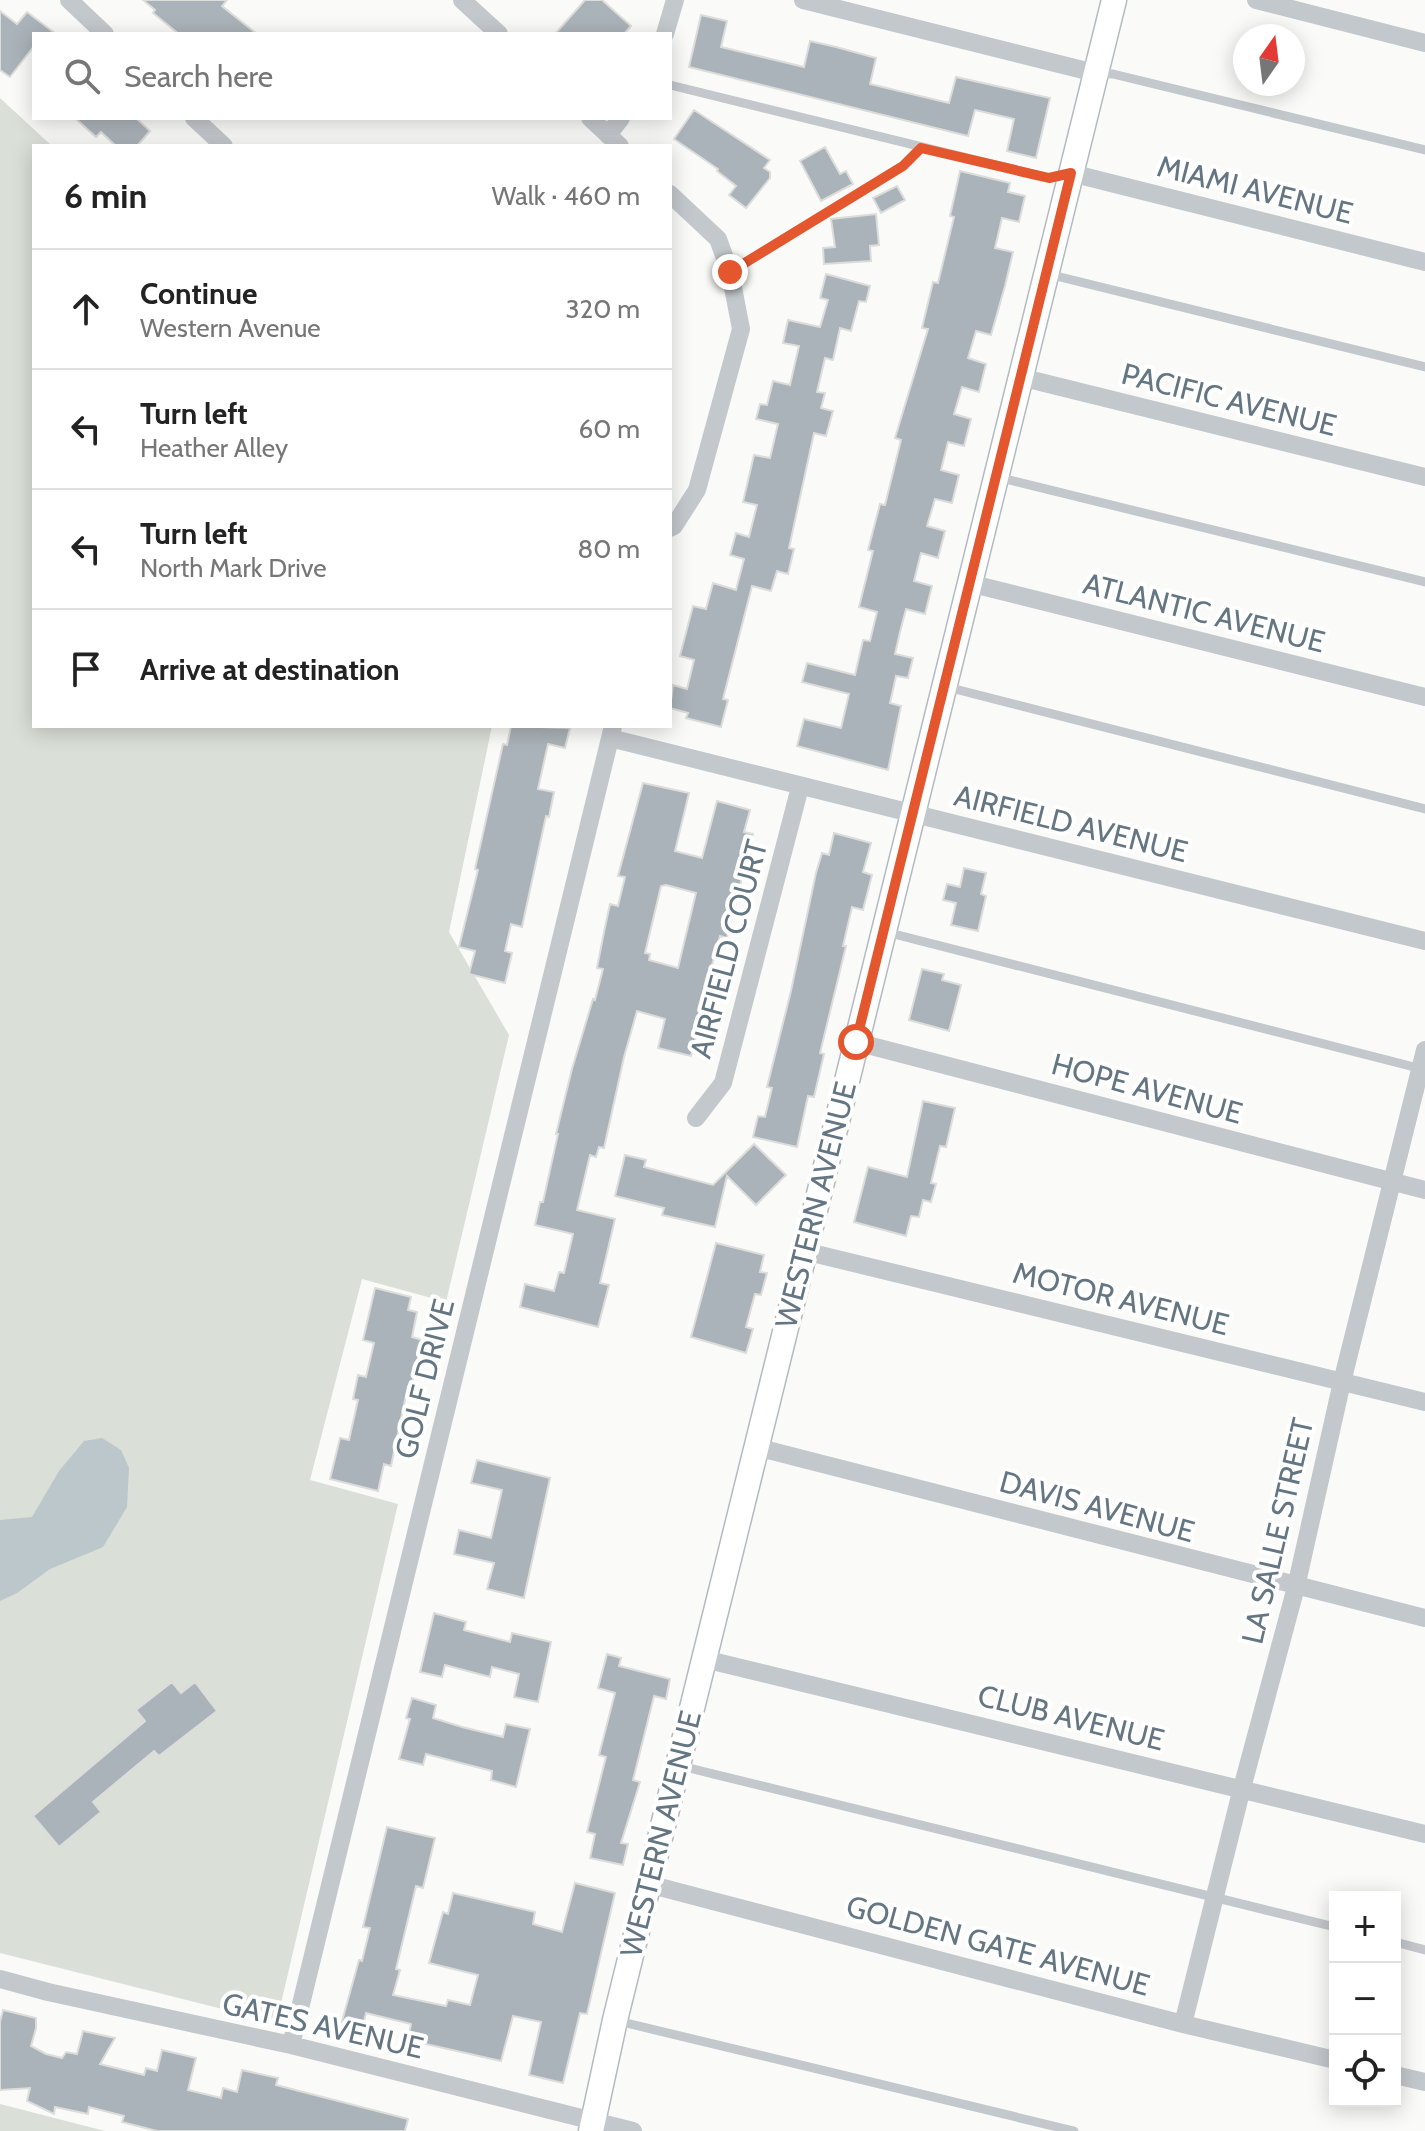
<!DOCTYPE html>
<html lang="en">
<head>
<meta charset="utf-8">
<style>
  body { margin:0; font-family:Cabin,sans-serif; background:#f2f2f2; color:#222 }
  .controls { position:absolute; right:24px; bottom:24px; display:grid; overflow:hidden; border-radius:0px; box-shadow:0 4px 20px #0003 }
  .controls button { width:72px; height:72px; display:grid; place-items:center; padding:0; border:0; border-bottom:2px solid #e0e0e0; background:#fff; color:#222; font:40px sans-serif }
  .compass { position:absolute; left:1233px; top:24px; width:72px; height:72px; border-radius:50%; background:#fff; box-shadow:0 4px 20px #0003; rotate:14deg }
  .stop { position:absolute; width:24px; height:24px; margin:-18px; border:6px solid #e4572e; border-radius:50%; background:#fff }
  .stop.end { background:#e4572e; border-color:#fff; box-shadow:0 2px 8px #0008 }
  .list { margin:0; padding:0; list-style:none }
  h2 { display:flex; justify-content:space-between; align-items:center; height:104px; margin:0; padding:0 32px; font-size:34px }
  h2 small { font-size:26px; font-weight:400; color:#767676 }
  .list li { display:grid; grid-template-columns:52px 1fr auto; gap:24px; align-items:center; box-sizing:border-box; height:120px; padding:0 32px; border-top:2px solid #e0e0e0 }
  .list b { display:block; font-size:30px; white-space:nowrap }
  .list p { margin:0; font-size:26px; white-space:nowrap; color:#767676 }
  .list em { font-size:26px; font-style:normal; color:#767676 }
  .icon { flex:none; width:44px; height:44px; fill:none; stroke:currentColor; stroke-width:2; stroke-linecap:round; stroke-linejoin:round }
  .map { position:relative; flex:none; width:1425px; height:2131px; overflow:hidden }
  .search { position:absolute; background:#fff; box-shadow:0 4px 20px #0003; left:32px; top:32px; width:640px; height:88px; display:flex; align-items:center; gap:20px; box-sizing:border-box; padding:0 28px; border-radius:0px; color:#767676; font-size:30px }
  .panel { position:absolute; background:#fff; box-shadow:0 4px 20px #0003; left:32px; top:144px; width:640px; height:584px; border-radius:0px }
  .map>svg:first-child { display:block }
  .green { fill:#dadfd7 }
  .water { fill:#bbc7cb }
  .building { fill:#aab3b9; stroke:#dcdcda; stroke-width:2; fill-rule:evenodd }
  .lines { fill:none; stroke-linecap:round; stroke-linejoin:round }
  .secondary-casing { stroke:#b3babf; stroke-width:27 }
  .lane { stroke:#c3c8cc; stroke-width:9 }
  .street { stroke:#c3c8cc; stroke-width:18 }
  .secondary { stroke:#fff; stroke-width:24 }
  .route { stroke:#e4572e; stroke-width:10 }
  .labels { text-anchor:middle; stroke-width:8; stroke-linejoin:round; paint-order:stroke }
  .street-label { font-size:30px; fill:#657683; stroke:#fff }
</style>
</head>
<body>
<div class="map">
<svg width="1425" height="2131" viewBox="0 0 1425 2131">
  <rect width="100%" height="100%" fill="#fafaf8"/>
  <!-- green -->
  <path class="green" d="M 0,98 L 52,146 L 34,146 L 34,726 L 492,726 L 449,932 L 509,1035 L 446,1302 L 362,1279 L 310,1480 L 398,1504 L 278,2016 L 266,2020 L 0,1953 Z
    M 0,2104 L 105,2131 L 0,2131 Z"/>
  <!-- water -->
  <path class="water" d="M 102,1438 L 121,1450 L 129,1468 L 127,1507 L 103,1547 L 50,1569 L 17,1593 L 0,1601 L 0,1520 L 32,1517 L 59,1471 L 84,1441 Z"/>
  <!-- building -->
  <path class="building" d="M 143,0 L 227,0 L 222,6 L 257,34 L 179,34 L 153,13 L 155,10 Z
    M 585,0 L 602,0 L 631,26 L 624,34 L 555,34 Z
    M 0,11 L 17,24 L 27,12 L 56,34 L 34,34 L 34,46 L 10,77 L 0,70 Z
    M 701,15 L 727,21 L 721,47 L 804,67 L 810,41 L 836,47 L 876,58 L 870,84 L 949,103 L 956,77 L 1050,98 L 1036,158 L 1007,151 L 1014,119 L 975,110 L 968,136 L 689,67 Z
    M 694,110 L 770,160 L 764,168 L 770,172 L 770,178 L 746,208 L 729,195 L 736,186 L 717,171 L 718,169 L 674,139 Z
    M 75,118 L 136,118 L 150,131 L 137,146 L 116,146 L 101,132 L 96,137 Z
    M 825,147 L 840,174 L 846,171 L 853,184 L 821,201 L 800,161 Z
    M 960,171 L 1010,183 L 1008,192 L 1025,196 L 1019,222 L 1002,218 L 995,248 L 1013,252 L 1005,286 L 991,335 L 976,331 L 968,358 L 986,364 L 979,392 L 962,387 L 954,414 L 971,419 L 964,446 L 948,442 L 941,470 L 959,475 L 952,503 L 935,499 L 927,526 L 945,531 L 938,558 L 921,553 L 914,581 L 932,586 L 925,614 L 906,609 L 900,632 L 895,654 L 913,658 L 908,678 L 896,676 L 890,703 L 901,706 L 888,770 L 797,746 L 804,719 L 841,728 L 849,694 L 802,682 L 807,663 L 855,675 L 863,640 L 870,641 L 877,612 L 859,607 L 873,551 L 868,550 L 880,504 L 885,505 L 901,440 L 895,438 L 928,329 L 922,328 L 933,282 L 938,283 L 954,217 L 950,216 Z
    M 897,186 L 905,200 L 881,213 L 873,198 Z
    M 876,214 L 879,245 L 870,246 L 871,261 L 824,264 L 823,248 L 835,247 L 831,219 Z
    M 826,274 L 870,286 L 866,302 L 859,301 L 851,331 L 840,328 L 833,360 L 825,358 L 817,392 L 825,393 L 821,408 L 833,411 L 826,436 L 814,433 L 789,548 L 794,549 L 788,574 L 777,571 L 771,591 L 752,586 L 723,699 L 728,700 L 721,727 L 686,718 L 688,713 L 670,708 L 673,685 L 687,689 L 694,660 L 680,656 L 693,606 L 706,609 L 713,583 L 736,590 L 744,559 L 730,555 L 736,533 L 749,537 L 757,505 L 743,502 L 754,455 L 770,458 L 778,424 L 756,419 L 760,404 L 767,405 L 773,381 L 790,385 L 799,346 L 783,343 L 788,320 L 820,327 L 828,300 L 820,298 Z
    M 511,726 L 570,728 L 565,748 L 548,744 L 538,789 L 554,792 L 549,817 L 546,816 L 522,927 L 511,924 L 505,951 L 512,953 L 505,983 L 469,974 L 475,951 L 459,947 L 478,870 L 475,869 L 503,744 L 507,745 Z
    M 643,783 L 689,793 L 675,851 L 702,858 L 717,801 L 750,810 L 744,832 L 753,834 L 727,938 L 720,936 L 709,976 L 712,977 L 706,1000 L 711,1001 L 707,1015 L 702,1013 L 691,1056 L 658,1048 L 665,1019 L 637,1011 L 624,1057 L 604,1148 L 599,1147 L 596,1157 L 590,1155 L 577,1210 L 615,1219 L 600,1283 L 609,1285 L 598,1327 L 520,1307 L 525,1284 L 554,1291 L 559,1272 L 564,1273 L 573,1234 L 535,1225 L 540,1202 L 543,1202 L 558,1134 L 556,1134 L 572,1069 L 593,999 L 595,1000 L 603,969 L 597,968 L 604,932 L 610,904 L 618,906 L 625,877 L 618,876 ZM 666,885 L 696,893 L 678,968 L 649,960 L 650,954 L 645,953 L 661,886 Z
    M 834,833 L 871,843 L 863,872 L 872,875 L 863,910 L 852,907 L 843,946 L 846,946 L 820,1053 L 824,1054 L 814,1097 L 808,1096 L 797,1147 L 753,1137 L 758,1116 L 765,1117 L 772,1088 L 767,1087 L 791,991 L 816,873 L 822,853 L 829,855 Z
    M 964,868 L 986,873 L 981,894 L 986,896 L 978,931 L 951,925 L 956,903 L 943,900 L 947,884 L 960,887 Z
    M 922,969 L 944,974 L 942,980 L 961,985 L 949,1031 L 909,1020 Z
    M 923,1101 L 955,1108 L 946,1147 L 940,1146 L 931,1183 L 936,1184 L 931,1202 L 923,1200 L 919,1217 L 911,1216 L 906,1236 L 854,1222 L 868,1167 L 907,1177 Z
    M 754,1144 L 786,1175 L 756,1205 L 727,1176 L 715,1227 L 662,1215 L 664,1208 L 615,1196 L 625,1155 L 646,1160 L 644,1167 L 713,1185 Z
    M 716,1243 L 764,1255 L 760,1272 L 767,1273 L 761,1295 L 755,1294 L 746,1327 L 753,1329 L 746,1353 L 691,1337 Z
    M 375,1288 L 411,1297 L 408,1310 L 417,1312 L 412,1337 L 422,1340 L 411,1387 L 408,1386 L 391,1466 L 384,1464 L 378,1491 L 330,1479 L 340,1438 L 349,1440 L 358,1400 L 353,1399 L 358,1375 L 366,1377 L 374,1343 L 363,1340 Z
    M 477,1460 L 550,1478 L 524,1598 L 487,1589 L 494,1563 L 454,1554 L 459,1530 L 491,1538 L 502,1490 L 471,1483 Z
    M 434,1613 L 466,1622 L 464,1630 L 510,1642 L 512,1633 L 551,1642 L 538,1702 L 514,1697 L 519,1674 L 492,1667 L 490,1677 L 445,1665 L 442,1677 L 420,1672 Z
    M 607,1654 L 621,1658 L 619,1666 L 670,1679 L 666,1699 L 654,1696 L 633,1780 L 640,1782 L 621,1843 L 628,1844 L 623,1865 L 590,1858 L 595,1834 L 587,1832 L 606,1757 L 599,1755 L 615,1693 L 598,1688 Z
    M 172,1682 L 181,1693 L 195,1682 L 217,1711 L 159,1756 L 154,1751 L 93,1802 L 101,1812 L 59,1847 L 33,1816 L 145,1721 L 136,1710 Z
    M 412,1698 L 436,1705 L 433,1718 L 462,1727 L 503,1737 L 506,1724 L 530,1729 L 516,1787 L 491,1780 L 492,1771 L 426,1754 L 423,1765 L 399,1759 L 410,1719 L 406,1718 Z
    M 387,1827 L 435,1838 L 423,1888 L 416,1886 L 396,1969 L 400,1970 L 393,1995 L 446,2006 L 448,2000 L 470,2005 L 478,1975 L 429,1963 L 443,1912 L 448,1914 L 453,1893 L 535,1912 L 533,1924 L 562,1932 L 575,1883 L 615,1893 L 587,2014 L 580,2013 L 563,2083 L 529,2075 L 541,2022 L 513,2016 L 501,2061 L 408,2040 L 411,2024 L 366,2013 L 362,2030 L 341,2025 L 359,1960 L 362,1961 L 370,1928 L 363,1927 Z
    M 3,2010 L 36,2018 L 36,2028 L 31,2046 L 46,2054 L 62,2058 L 66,2052 L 77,2054 L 83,2031 L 115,2038 L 100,2064 L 144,2075 L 146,2068 L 157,2071 L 162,2050 L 196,2058 L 188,2090 L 221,2098 L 223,2088 L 237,2092 L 242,2070 L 278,2078 L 276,2085 L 408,2119 L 405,2131 L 157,2131 L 122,2122 L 124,2116 L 89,2107 L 88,2114 L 55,2107 L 54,2114 L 27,2101 L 30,2088 L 0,2090 L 0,2022 Z"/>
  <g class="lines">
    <defs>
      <path id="secondary" d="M 591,2131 L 615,2020 L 1114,0"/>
    </defs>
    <!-- secondary casing -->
    <use href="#secondary" class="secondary-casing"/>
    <!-- lane -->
    <path class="lane" d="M 1098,73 L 1113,74 L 1425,150
      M 670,85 L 1049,178 L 1067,174
      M 730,272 L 903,166 L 921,148
      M 1048,274 L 1425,367
      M 997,477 L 1425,582
      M 947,687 L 1425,809
      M 886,932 L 1422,1069
      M 681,1766 L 1335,1927
      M 1395,1942 L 1425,1950
      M 618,2021 L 1074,2131"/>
    <!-- street -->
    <path class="street" d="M 69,0 L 105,34
      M 462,0 L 499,34
      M 803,0 L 1095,73
      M 1256,0 L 1425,43
      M 665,34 L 675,0
      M 194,118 L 224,146
      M 590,118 L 620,146
      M 608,135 L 621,118
      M 1071,173 L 1425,262
      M 670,194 L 718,239 L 730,272 L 741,329 L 697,490 L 674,526 L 670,528
      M 1020,377 L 1425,477
      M 969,583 L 1425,697
      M 610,738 L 1425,941
      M 856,1042 L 1425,1190
      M 696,1118 L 723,1083 L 800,787
      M 804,1251 L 1425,1402
      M 756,1447 L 1425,1618
      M 704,1659 L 1425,1834
      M 648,1884 L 1183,2024 L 1335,2060
      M 0,1979 L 48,1992 L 291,2045 L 633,2131
      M 1183,2024 L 1242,1788 L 1296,1587 L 1342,1382 L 1425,1050
      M 291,2045 L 613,726
      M 1395,2075 L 1425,2082"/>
    <!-- secondary -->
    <use href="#secondary" class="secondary"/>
  </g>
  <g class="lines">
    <!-- route -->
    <path class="route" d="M 730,272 L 903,166 L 921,148 L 1049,178 L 1071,173 L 856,1042"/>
  </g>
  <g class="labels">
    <!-- street labels -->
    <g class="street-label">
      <text transform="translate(1255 190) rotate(14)" y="10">MIAMI AVENUE</text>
      <text transform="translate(1229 400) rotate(14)" y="10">PACIFIC AVENUE</text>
      <text transform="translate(1204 613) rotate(14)" y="10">ATLANTIC AVENUE</text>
      <text transform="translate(1071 824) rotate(14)" y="10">AIRFIELD AVENUE</text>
      <text transform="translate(729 949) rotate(-75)" y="10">AIRFIELD COURT</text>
      <text transform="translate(1147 1089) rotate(15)" y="10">HOPE AVENUE</text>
      <text transform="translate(816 1205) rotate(-76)" y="10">WESTERN AVENUE</text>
      <text transform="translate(1121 1299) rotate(14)" y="10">MOTOR AVENUE</text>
      <text transform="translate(425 1379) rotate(-76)" y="10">GOLF DRIVE</text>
      <text transform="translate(1097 1507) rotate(15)" y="10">DAVIS AVENUE</text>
      <text transform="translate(1278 1531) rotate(-77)" y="10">LA SALLE STREET</text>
      <text transform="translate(1071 1718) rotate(14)" y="10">CLUB AVENUE</text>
      <text transform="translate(661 1834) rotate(-76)" y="10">WESTERN AVENUE</text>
      <text transform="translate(998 1946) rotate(15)" y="10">GOLDEN GATE AVENUE</text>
      <text transform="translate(323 2026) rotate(13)" y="10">GATES AVENUE</text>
    </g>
  </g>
</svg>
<div class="controls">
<button>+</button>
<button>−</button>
<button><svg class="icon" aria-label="locate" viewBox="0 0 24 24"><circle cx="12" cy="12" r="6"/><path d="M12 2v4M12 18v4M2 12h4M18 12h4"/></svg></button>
</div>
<svg class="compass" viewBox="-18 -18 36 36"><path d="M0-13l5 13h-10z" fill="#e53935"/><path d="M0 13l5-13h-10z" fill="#767676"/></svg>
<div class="stop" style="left:856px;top:1042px"></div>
<div class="stop end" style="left:730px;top:272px"></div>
<div class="search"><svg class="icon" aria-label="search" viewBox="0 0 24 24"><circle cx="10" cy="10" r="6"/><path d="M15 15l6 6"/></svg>Search here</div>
<section class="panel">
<h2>6 min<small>Walk · 460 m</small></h2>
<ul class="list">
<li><svg class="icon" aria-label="ahead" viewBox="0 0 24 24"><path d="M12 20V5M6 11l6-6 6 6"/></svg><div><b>Continue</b><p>Western Avenue</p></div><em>320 m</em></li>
<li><svg class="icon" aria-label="left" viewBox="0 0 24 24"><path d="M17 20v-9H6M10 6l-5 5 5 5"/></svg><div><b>Turn left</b><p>Heather Alley</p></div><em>60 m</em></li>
<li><svg class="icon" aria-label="left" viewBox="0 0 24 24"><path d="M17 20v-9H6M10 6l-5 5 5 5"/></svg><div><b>Turn left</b><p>North Mark Drive</p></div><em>80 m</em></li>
<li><svg class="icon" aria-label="arrive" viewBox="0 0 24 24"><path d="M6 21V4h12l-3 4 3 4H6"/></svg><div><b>Arrive at destination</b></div></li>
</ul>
</section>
</div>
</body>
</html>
